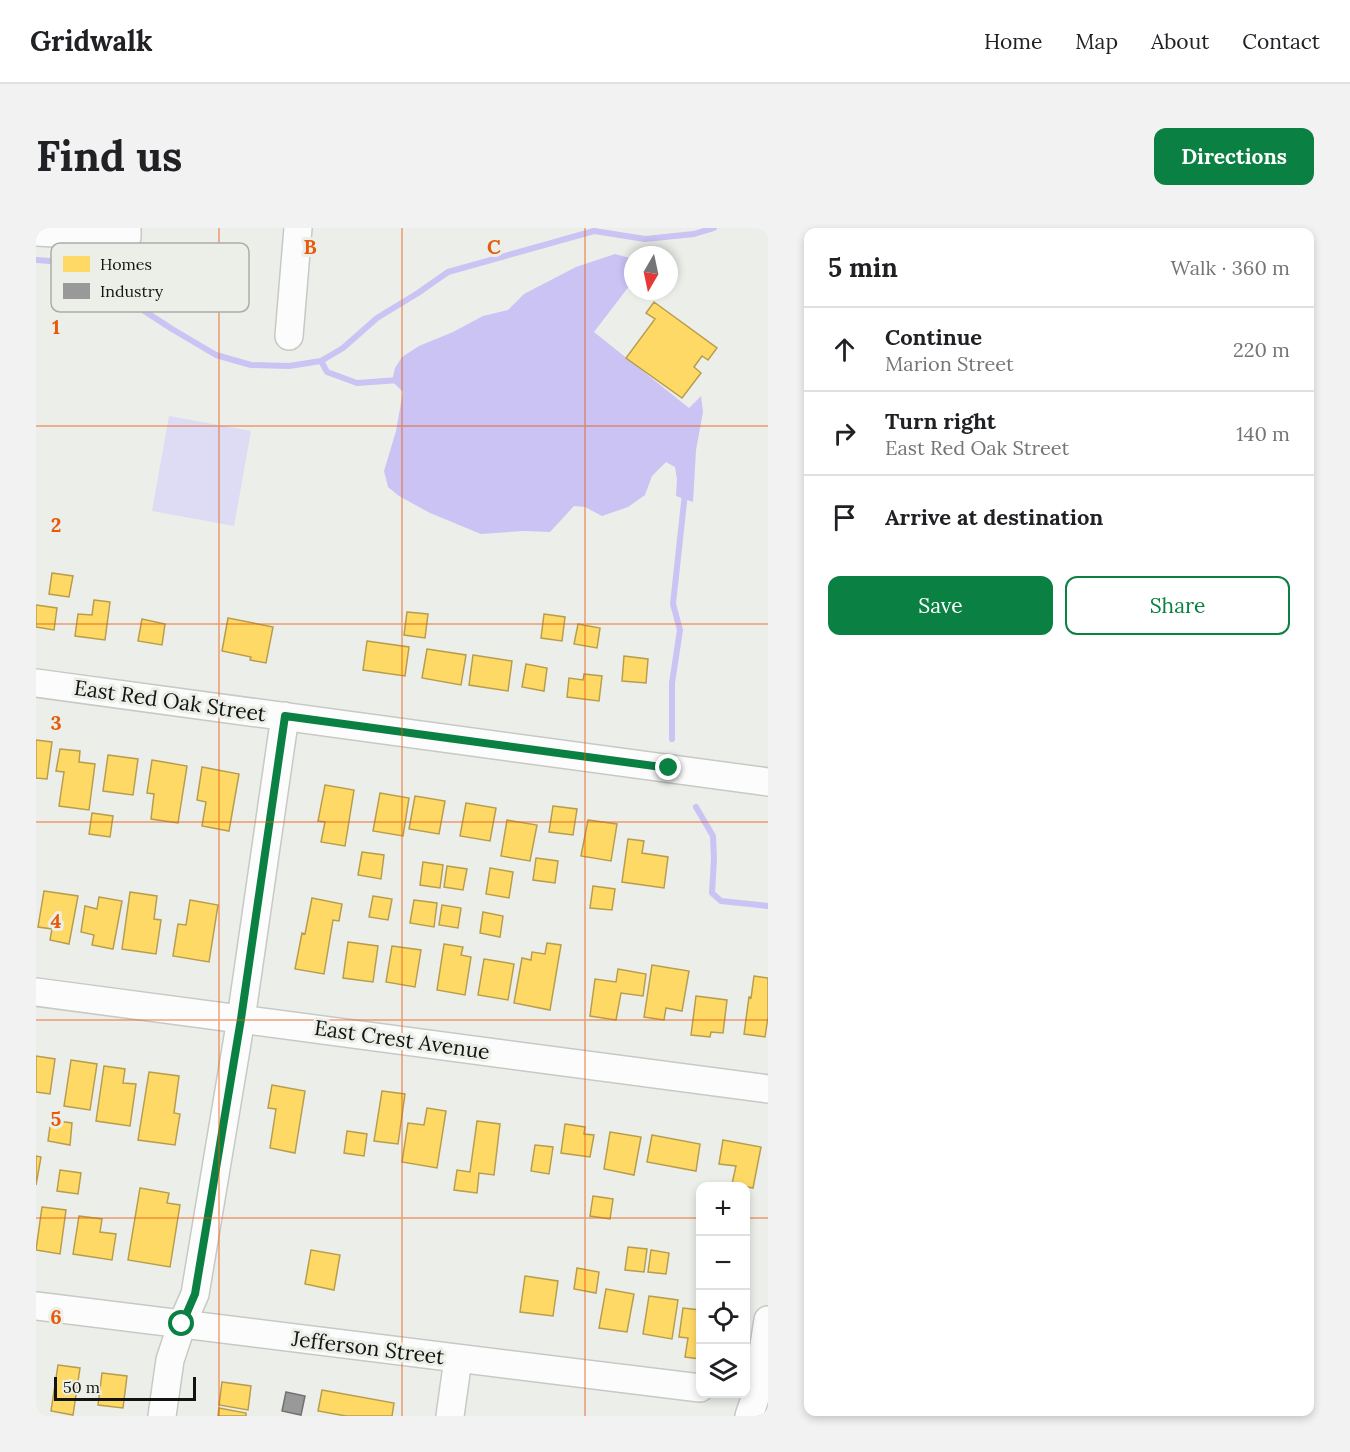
<!DOCTYPE html>
<html lang="en">
<head>
<meta charset="utf-8">
<style>
  body { margin:0; font-family:Lora,serif; background:#f2f2f2; color:#202124 }
  .controls { position:absolute; right:18px; bottom:18px; display:grid; overflow:hidden; border-radius:12px; box-shadow:0 3px 9px #0003 }
  .controls button { width:54px; height:54px; display:grid; place-items:center; padding:0; border:0; border-bottom:2px solid #e0e0e0; background:#fff; color:#202124; font:30px sans-serif }
  .compass { position:absolute; left:588px; top:18px; width:54px; height:54px; border-radius:50%; background:#fff; box-shadow:0 3px 9px #0003; rotate:189deg }
  .scale { position:absolute; left:18px; bottom:15px; width:142px; box-sizing:border-box; padding-left:6px; border:3px solid #121411; border-top:0; font-size:16px; line-height:21px; white-space:nowrap; color:#121411; -webkit-text-stroke:4px #ecefe8; paint-order:stroke }
  .stop { position:absolute; width:18px; height:18px; margin:-14px; border:4px solid #0b8043; border-radius:50%; background:#fff }
  .stop.end { background:#0b8043; border-color:#fff; box-shadow:0 2px 6px #0008 }
  .list { margin:0; padding:0; list-style:none }
  h2 { display:flex; justify-content:space-between; align-items:center; height:78px; margin:0; padding:0 24px; font-size:26px }
  h2 small { font-size:20px; font-weight:400; color:#757577 }
  .list li { display:grid; grid-template-columns:39px 1fr auto; gap:18px; align-items:center; box-sizing:border-box; height:84px; padding:0 24px; border-top:2px solid #e0e0e0 }
  .list b { display:block; font-size:22px; white-space:nowrap }
  .list p { margin:0; font-size:20px; white-space:nowrap; color:#757577 }
  .list em { font-size:20px; font-style:normal; color:#757577 }
  .actions { display:flex; gap:12px; padding:18px 24px }
  .actions a { flex:1; padding:14px 0; border:2px solid #0b8043; border-radius:12px; text-align:center; font-size:21px; color:#0b8043 }
  .actions .main { background:#0b8043; color:#fff }
  .icon { flex:none; width:33px; height:33px; fill:none; stroke:currentColor; stroke-width:2; stroke-linecap:round; stroke-linejoin:round }
  .map { position:relative; flex:none; width:732px; height:1188px; overflow:hidden; border-radius:12px }
  header { display:flex; align-items:center; gap:36px; box-sizing:border-box; height:84px; padding:0 30px; background:#fff; border-bottom:2px solid #e0e0e0 }
  header strong { font-size:28px }
  nav { display:flex; gap:33px; margin-inline-start:auto; font-size:21px }
  .intro { display:flex; align-items:center; justify-content:space-between; box-sizing:border-box; height:144px; padding:0 36px }
  h1 { margin:0; font-size:42px }
  .button { padding:15px 27px; border-radius:12px; background:#0b8043; color:#fff; font-size:21px; font-weight:700 }
  main { display:flex; gap:36px; padding:0 36px }
  aside { flex:1; background:#fff; border-radius:12px; box-shadow:0 3px 9px #0003 }
  .map>svg:first-child { display:block }
  .green { fill:#dedbf5 }
  .water { fill:#cac3f3 }
  .homes { fill:#ffd966; stroke:#b89e4c; stroke-width:1.5 }
  .industry { fill:#999; stroke:#707170; stroke-width:1.5 }
  .lines { fill:none; stroke-linecap:round; stroke-linejoin:round }
  .stream { stroke:#cac3f3; stroke-width:6 }
  .minor-casing { stroke:#c7c9c5; stroke-width:30 }
  .minor { stroke:#fcfcfc; stroke-width:27 }
  .route { stroke:#0b8043; stroke-width:8 }
  .grid { fill:none; stroke:#e8590c; stroke-width:1.5; stroke-opacity:0.55 }
  .labels { text-anchor:middle; stroke-width:6; stroke-linejoin:round; paint-order:stroke }
  .street-label { font-size:21px; fill:#121411; stroke:#ecefe8 }
  .key { fill:#ecefe8; stroke:#abada8; stroke-width:1.5 }
  .key-label { font-size:16px; fill:#121411 }
  .grid-label { font-size:20px; text-anchor:middle; font-weight:bold; fill:#e8590c; stroke:#ecefe8; stroke-width:6; stroke-linejoin:round; paint-order:stroke }
</style>
</head>
<body>
<header>
<strong>Gridwalk</strong>
<nav><a>Home</a><a>Map</a><a>About</a><a>Contact</a></nav>
</header>
<div class="intro"><h1>Find us</h1><a class="button">Directions</a></div>
<main>
<div class="map">
<svg width="732" height="1188" viewBox="0 0 732 1188">
  <rect width="100%" height="100%" fill="#eceee9"/>
  <!-- green -->
  <path class="green" d="M 133,188 L 215,203 L 198,298 L 116,283 Z"/>
  <!-- water -->
  <path class="water" d="M 579,26 L 597,31 L 597,53 L 558,104 L 653,180 L 665,168 L 667,184 L 660,222 L 657,274 L 640,268 L 641,251 L 639,239 L 630,234 L 616,248 L 609,267 L 592,279 L 566,288 L 549,279 L 538,278 L 514,304 L 487,303 L 445,306 L 394,285 L 363,268 L 352,259 L 348,243 L 360,203 L 367,164 L 356,153 L 359,140 L 366,129 L 383,118 L 417,104 L 447,88 L 472,82 L 488,66 L 540,39 Z"/>
  <!-- homes -->
  <path class="homes" d="M 618,74 L 681,120 L 672,132 L 666,128 L 658,139 L 665,145 L 646,170 L 590,130 L 619,91 L 610,85 Z
    M 16,345 L 37,348 L 33,369 L 13,366 Z
    M 58,372 L 74,374 L 69,412 L 39,408 L 42,386 L 56,387 Z
    M 0,377 L 21,380 L 18,402 L 0,399 Z
    M 371,384 L 392,386 L 389,410 L 368,407 Z
    M 508,386 L 529,389 L 526,413 L 505,410 Z
    M 192,390 L 237,399 L 230,435 L 214,432 L 215,429 L 186,423 Z
    M 106,391 L 129,396 L 126,417 L 102,413 Z
    M 542,396 L 564,400 L 561,420 L 538,416 Z
    M 331,413 L 373,419 L 369,448 L 327,442 Z
    M 391,421 L 430,427 L 425,457 L 386,450 Z
    M 437,427 L 476,433 L 472,463 L 433,457 Z
    M 588,428 L 612,431 L 610,455 L 586,453 Z
    M 490,436 L 511,440 L 508,463 L 486,459 Z
    M 548,446 L 566,448 L 563,473 L 531,469 L 533,450 L 547,452 Z
    M 0,512 L 16,514 L 11,551 L 0,550 Z
    M 24,521 L 44,523 L 43,534 L 59,536 L 53,582 L 23,578 L 28,544 L 20,543 Z
    M 72,527 L 102,531 L 97,567 L 67,563 Z
    M 116,532 L 151,538 L 142,595 L 115,591 L 118,566 L 111,565 Z
    M 166,539 L 203,546 L 193,603 L 166,598 L 170,574 L 161,572 Z
    M 289,557 L 318,562 L 309,618 L 285,614 L 289,594 L 282,593 Z
    M 344,565 L 373,570 L 367,608 L 337,603 Z
    M 379,568 L 409,573 L 403,606 L 373,601 Z
    M 430,575 L 460,580 L 454,613 L 424,608 Z
    M 517,578 L 541,581 L 537,607 L 513,604 Z
    M 56,585 L 77,588 L 74,609 L 53,606 Z
    M 471,592 L 501,597 L 494,633 L 465,628 Z
    M 552,592 L 581,596 L 575,633 L 545,628 Z
    M 592,611 L 608,613 L 606,625 L 632,629 L 628,660 L 586,654 Z
    M 326,624 L 348,627 L 345,651 L 322,647 Z
    M 500,630 L 522,633 L 519,655 L 497,652 Z
    M 387,634 L 407,637 L 404,660 L 384,657 Z
    M 411,638 L 431,641 L 427,662 L 408,659 Z
    M 454,640 L 477,644 L 473,670 L 450,666 Z
    M 557,658 L 579,661 L 576,682 L 554,680 Z
    M 8,663 L 42,668 L 33,716 L 14,712 L 16,701 L 2,699 Z
    M 94,664 L 121,668 L 118,691 L 125,692 L 120,726 L 86,721 Z
    M 337,668 L 356,671 L 352,692 L 333,689 Z
    M 63,669 L 86,673 L 77,721 L 56,717 L 58,707 L 45,704 L 49,678 L 61,681 Z
    M 276,670 L 306,676 L 303,693 L 297,692 L 288,746 L 259,741 L 266,705 L 269,706 Z
    M 154,672 L 182,677 L 173,734 L 137,728 L 142,696 L 150,697 Z
    M 378,672 L 401,675 L 398,699 L 374,695 Z
    M 406,677 L 425,680 L 422,700 L 403,697 Z
    M 447,684 L 467,688 L 464,709 L 444,705 Z
    M 312,714 L 342,718 L 337,754 L 307,750 Z
    M 511,715 L 525,717 L 514,782 L 478,775 L 486,730 L 495,732 L 496,724 L 509,726 Z
    M 408,716 L 427,719 L 425,727 L 435,729 L 429,767 L 401,762 Z
    M 356,718 L 385,722 L 379,759 L 350,754 Z
    M 448,731 L 478,736 L 472,772 L 442,767 Z
    M 616,737 L 653,743 L 646,783 L 630,780 L 628,792 L 608,789 Z
    M 582,741 L 610,746 L 607,768 L 585,765 L 580,792 L 554,788 L 559,751 L 580,754 Z
    M 718,748 L 732,750 L 732,789 L 729,809 L 708,806 L 713,769 L 715,770 Z
    M 660,768 L 691,772 L 687,805 L 675,804 L 674,809 L 655,807 Z
    M 0,828 L 19,831 L 14,866 L 0,864 Z
    M 35,832 L 61,836 L 54,882 L 28,878 Z
    M 68,838 L 89,841 L 87,855 L 100,856 L 94,898 L 60,893 Z
    M 113,844 L 143,848 L 138,885 L 144,886 L 139,917 L 102,912 Z
    M 236,857 L 269,863 L 259,925 L 234,920 L 240,881 L 232,880 Z
    M 346,863 L 369,866 L 362,916 L 338,913 Z
    M 391,880 L 410,883 L 401,940 L 366,934 L 372,895 L 388,897 Z
    M 15,892 L 36,895 L 34,917 L 12,913 Z
    M 441,893 L 464,896 L 458,947 L 443,945 L 441,965 L 418,962 L 421,942 L 434,944 Z
    M 529,896 L 549,899 L 548,906 L 558,907 L 554,929 L 525,925 Z
    M 311,903 L 331,906 L 328,928 L 308,925 Z
    M 574,904 L 605,909 L 598,947 L 568,941 Z
    M 616,907 L 664,916 L 660,943 L 611,934 Z
    M 687,912 L 725,919 L 717,960 L 696,956 L 700,938 L 683,936 Z
    M 499,917 L 517,919 L 513,946 L 495,943 Z
    M 0,928 L 5,929 L 0,957 Z
    M 24,942 L 45,945 L 42,966 L 21,963 Z
    M 104,960 L 133,965 L 131,975 L 144,977 L 134,1039 L 92,1032 Z
    M 557,968 L 577,971 L 574,991 L 554,988 Z
    M 6,979 L 30,982 L 24,1026 L 0,1022 Z
    M 43,988 L 66,991 L 64,1004 L 80,1006 L 76,1032 L 37,1026 Z
    M 592,1019 L 611,1021 L 608,1044 L 589,1042 Z
    M 275,1022 L 304,1027 L 298,1062 L 269,1056 Z
    M 615,1022 L 633,1025 L 630,1046 L 612,1044 Z
    M 541,1040 L 563,1044 L 560,1065 L 538,1061 Z
    M 489,1048 L 522,1053 L 517,1088 L 484,1084 Z
    M 570,1061 L 598,1066 L 591,1104 L 563,1100 Z
    M 613,1068 L 642,1072 L 636,1111 L 607,1106 Z
    M 647,1080 L 664,1082 L 664,1131 L 649,1129 L 652,1110 L 643,1109 Z
    M 22,1137 L 44,1140 L 37,1187 L 15,1183 Z
    M 66,1145 L 91,1148 L 87,1180 L 62,1177 Z
    M 186,1154 L 215,1158 L 212,1182 L 183,1177 Z
    M 286,1162 L 358,1175 L 356,1188 L 310,1188 L 282,1183 Z
    M 183,1180 L 210,1185 L 210,1188 L 182,1188 Z"/>
  <!-- industry -->
  <path class="industry" d="M 250,1164 L 269,1168 L 265,1187 L 246,1183 Z"/>
  <g class="lines">
    <!-- stream -->
    <path class="stream" d="M 0,32 L 27,34 L 45,42 L 136,101 L 180,127 L 215,137 L 253,138 L 285,133 L 291,144 L 321,155 L 363,152
      M 285,133 L 307,120 L 341,90 L 382,65 L 412,44 L 558,3 L 609,11 L 658,6 L 678,0
      M 636,511 L 636,455 L 644,402 L 637,376 L 649,265
      M 660,579 L 677,608 L 678,631 L 676,665 L 685,673 L 732,678"/>
    <defs>
      <path id="minor" d="M 0,4 L 91,9 L 91,0
        M 253,108 L 262,0
        M 0,455 L 732,554
        M 0,764 L 732,861
        M 0,1078 L 664,1160
        M 126,1188 L 134,1132 L 146,1096 L 159,1066 L 205,791 L 249,488
        M 414,1188 L 422,1131
        M 713,1188 L 720,1167 L 732,1092"/>
    </defs>
    <!-- minor casing -->
    <use href="#minor" class="minor-casing"/>
    <!-- minor -->
    <use href="#minor" class="minor"/>
  </g>
  <g class="lines">
    <!-- route -->
    <path class="route" d="M 146,1096 L 159,1066 L 205,791 L 249,488 L 633,540"/>
  </g>
  <!-- grid -->
  <path class="grid" d="M 183,0 L 183,1188M 366,0 L 366,1188M 549,0 L 549,1188M 0,198 L 732,198M 0,396 L 732,396M 0,594 L 732,594M 0,792 L 732,792M 0,990 L 664,990M 710,990 L 732,990"/>
  <g class="labels">
    <!-- street labels -->
    <g class="street-label">
      <text transform="translate(134 473) rotate(8)" y="7">East Red Oak Street</text>
      <text transform="translate(366 812) rotate(8)" y="7">East Crest Avenue</text>
      <text transform="translate(332 1120) rotate(7)" y="7">Jefferson Street</text>
    </g>
  </g>
  <!-- legend -->
  <rect x="15" y="15" width="198" height="69" rx="9" class="key"/>
  <rect x="27" y="28" width="27" height="16" fill="#ffd966"/>
  <rect x="27" y="55" width="27" height="16" fill="#999"/>
  <g class="key-label">
    <text x="64" y="42">Homes</text>
    <text x="64" y="69">Industry</text>
  </g>
  <g class="grid-label">
    <text x="274" y="26">B</text>
    <text x="458" y="26">C</text>
    <text x="20" y="106">1</text>
    <text x="20" y="304">2</text>
    <text x="20" y="502">3</text>
    <text x="20" y="700">4</text>
    <text x="20" y="898">5</text>
    <text x="20" y="1096">6</text>
  </g>
</svg>
<div class="controls">
<button>+</button>
<button>−</button>
<button><svg class="icon" aria-label="locate" viewBox="0 0 24 24"><circle cx="12" cy="12" r="6"/><path d="M12 2v4M12 18v4M2 12h4M18 12h4"/></svg></button>
<button><svg class="icon" aria-label="layers" viewBox="0 0 24 24"><path d="M12 4l9 5-9 5-9-5zM3 14l9 5 9-5"/></svg></button>
</div>
<svg class="compass" viewBox="-18 -18 36 36"><path d="M0-13l5 13h-10z" fill="#e53935"/><path d="M0 13l5-13h-10z" fill="#757577"/></svg>
<div class="scale">50 m</div>
<div class="stop" style="left:146px;top:1096px"></div>
<div class="stop end" style="left:633px;top:540px"></div>
</div>
<aside>
<h2>5 min<small>Walk · 360 m</small></h2>
<ul class="list">
<li><svg class="icon" aria-label="ahead" viewBox="0 0 24 24"><path d="M12 20V5M6 11l6-6 6 6"/></svg><div><b>Continue</b><p>Marion Street</p></div><em>220 m</em></li>
<li><svg class="icon" aria-label="right" viewBox="0 0 24 24"><path d="M7 20v-9h11M14 6l5 5-5 5"/></svg><div><b>Turn right</b><p>East Red Oak Street</p></div><em>140 m</em></li>
<li><svg class="icon" aria-label="arrive" viewBox="0 0 24 24"><path d="M6 21V4h12l-3 4 3 4H6"/></svg><div><b>Arrive at destination</b></div></li>
</ul>
<div class="actions"><a class="main">Save</a><a>Share</a></div>
</aside>
</main>
</body>
</html>
